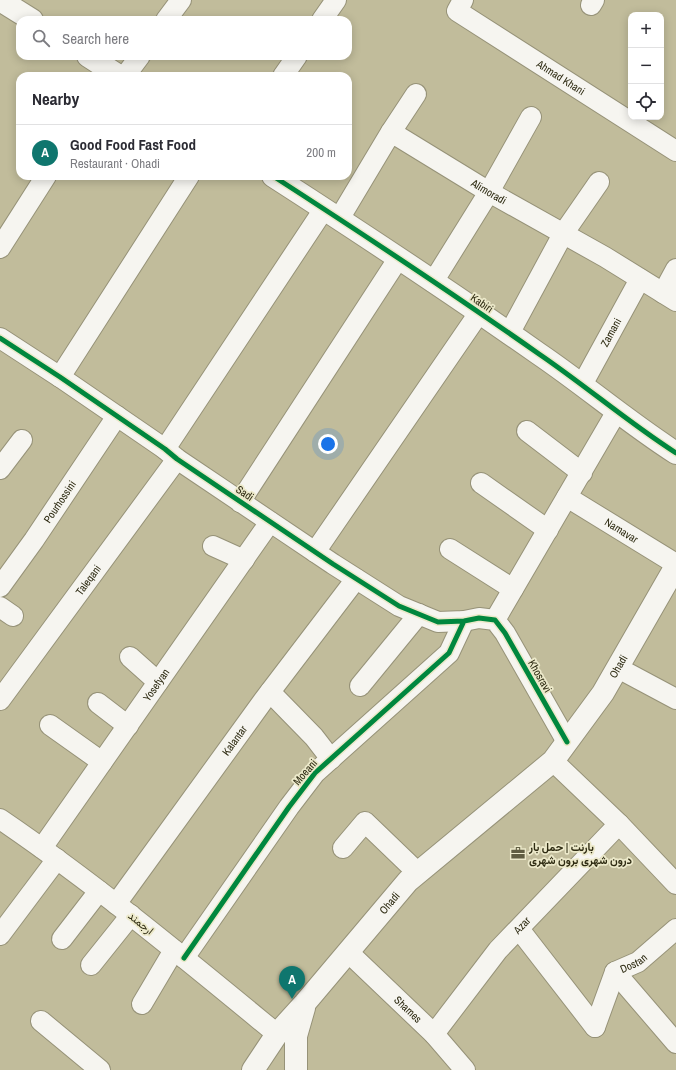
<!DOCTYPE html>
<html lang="en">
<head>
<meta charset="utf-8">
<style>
  body { margin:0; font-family:"Archivo Narrow",Vazirmatn,sans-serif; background:#f2f2f3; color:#2b2b33 }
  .controls { position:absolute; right:12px; top:12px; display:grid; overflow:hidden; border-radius:8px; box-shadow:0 2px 10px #0003 }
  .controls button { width:36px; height:36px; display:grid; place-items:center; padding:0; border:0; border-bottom:1px solid #e1e1e2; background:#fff; color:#2b2b33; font:20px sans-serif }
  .you { position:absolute; left:328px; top:444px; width:14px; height:14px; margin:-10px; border:3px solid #fff; border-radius:50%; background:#1a73e8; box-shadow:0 0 0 6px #1a73e833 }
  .badge { display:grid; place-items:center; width:26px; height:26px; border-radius:50%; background:#0f766e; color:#fff; font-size:13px; font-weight:700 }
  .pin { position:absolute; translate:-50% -33px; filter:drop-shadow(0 1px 2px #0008) }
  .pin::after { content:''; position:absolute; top:21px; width:14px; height:12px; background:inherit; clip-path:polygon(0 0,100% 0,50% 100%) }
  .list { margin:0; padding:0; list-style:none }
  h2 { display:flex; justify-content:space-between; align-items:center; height:52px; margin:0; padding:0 16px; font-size:17px }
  h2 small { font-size:13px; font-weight:400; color:#7c7c81 }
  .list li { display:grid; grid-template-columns:26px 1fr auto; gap:12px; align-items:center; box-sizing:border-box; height:56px; padding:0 16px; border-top:1px solid #e1e1e2 }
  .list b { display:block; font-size:15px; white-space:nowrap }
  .list p { margin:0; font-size:13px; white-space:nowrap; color:#7c7c81 }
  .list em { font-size:13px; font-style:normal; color:#7c7c81 }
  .icon { flex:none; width:22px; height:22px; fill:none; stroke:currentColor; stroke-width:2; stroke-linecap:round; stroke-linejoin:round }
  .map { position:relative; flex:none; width:676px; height:1070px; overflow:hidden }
  .search { position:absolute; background:#fff; box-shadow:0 2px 10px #0003; left:16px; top:16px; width:336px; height:44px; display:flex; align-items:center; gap:10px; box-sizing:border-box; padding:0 14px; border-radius:12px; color:#7c7c81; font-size:15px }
  .panel { position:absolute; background:#fff; box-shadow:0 2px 10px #0003; left:16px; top:72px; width:336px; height:108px; border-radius:12px }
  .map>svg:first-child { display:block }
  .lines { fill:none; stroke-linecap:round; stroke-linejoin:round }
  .street-casing { stroke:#969278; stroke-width:22 }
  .secondary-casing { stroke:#969278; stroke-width:24 }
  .street { stroke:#f6f5f0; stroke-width:20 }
  .secondary { stroke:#f6f5f0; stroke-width:22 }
  .cycleway-casing { stroke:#ece9ca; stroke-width:8 }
  .cycleway { stroke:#00873e; stroke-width:5 }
  .labels { text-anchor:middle; stroke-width:3.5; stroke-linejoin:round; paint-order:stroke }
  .street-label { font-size:11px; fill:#2e2b12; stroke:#ece9ca }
  .poi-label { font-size:11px; font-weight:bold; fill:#2e2b12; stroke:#ece9ca; text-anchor:start }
</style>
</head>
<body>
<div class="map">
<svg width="676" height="1070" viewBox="0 0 676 1070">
  <rect width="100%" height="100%" fill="#c1bc9b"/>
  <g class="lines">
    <defs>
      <g id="street">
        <path id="s1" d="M 463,0 L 457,11 L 676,151"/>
        <path d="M 591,5 L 594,0"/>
        <path d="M 166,20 L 181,0"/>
        <path d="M 322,20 L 336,0"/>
        <path d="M 125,76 L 140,56"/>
        <path d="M 283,76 L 297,56"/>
        <path d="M 391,132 L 416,94"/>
        <path id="s2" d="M 339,219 L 391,132 L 489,192 L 605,257 L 676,301"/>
        <path d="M 0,248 L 46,176"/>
        <path d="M 433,282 L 489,192 L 531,117"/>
        <path d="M 663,293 L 676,269"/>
        <path d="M 509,334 L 563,234 L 599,182"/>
        <path d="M 0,338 L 60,377 L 165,449 L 177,459 L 333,564 L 399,606 L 438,622 L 464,621 L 479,618 L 495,620 L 505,633 L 567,742"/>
        <path d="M 60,377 L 189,176"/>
        <path id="s3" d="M 582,385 L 640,279"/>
        <path d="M 527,431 L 582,473"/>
        <path d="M 165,449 L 324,209"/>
        <path d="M 0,469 L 22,440"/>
        <path d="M 481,483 L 548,530"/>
        <path id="s4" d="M 567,497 L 676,564"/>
        <path d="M 240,502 L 398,259"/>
        <path d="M 213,546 L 244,560"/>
        <path d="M 450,549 L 513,589"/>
        <path d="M 315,552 L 479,313"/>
        <path id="s5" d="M 0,587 L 34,540 L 117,416"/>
        <path d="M 0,607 L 13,616"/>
        <path d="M 495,620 L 617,411"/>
        <path d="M 130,657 L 158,682"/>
        <path d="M 618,668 L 676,699"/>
        <path d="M 360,686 L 419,614"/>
        <path d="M 270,692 L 314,737 L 331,759"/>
        <path id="s6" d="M 0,700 L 177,459"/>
        <path d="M 98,703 L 128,726"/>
        <path d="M 50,725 L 102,762"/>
        <path d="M 553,761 L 619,824 L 676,884"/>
        <path d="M 0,819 C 97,885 187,960 277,1034"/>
        <path id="s7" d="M 42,848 L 270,522"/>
        <path d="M 343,848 L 365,822 L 418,873"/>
        <path id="s8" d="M 116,904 L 263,701 L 356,579"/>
        <path d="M 519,929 L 595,1027"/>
        <path d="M 0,935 L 57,859"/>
        <path d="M 62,939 L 99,891"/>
        <path id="s9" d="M 348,952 L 434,1034 L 465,1070"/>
        <path d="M 184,958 L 289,807 L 315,773 L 449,653 L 464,621"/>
        <path d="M 91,965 L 131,915"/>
        <path d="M 615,972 L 676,1043"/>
        <path d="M 142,1004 L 174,950"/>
        <path d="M 41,1021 L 100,1070"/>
        <path id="s10" d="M 595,1027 L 615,972 L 638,962 L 676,929"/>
        <path id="s11" d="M 434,1034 L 498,950 L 619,824"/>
      </g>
      <g id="secondary">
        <path d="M 0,0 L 32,20"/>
        <path d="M 88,56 L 119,76"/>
        <path d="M 273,176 C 363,234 452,293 539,354 C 586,386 629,423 676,453"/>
        <path id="s12" d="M 253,1070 L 277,1034 L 305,1003 L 408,881 L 553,761 L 603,693 L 676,566"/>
        <path d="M 296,1070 L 296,1036 L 304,1008"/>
      </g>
    </defs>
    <!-- street casing -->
    <use href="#street" class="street-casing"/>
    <!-- secondary casing -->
    <use href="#secondary" class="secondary-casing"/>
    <!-- street -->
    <use href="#street" class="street"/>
    <!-- secondary -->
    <use href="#secondary" class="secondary"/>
    <defs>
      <path id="cycleway" d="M 273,176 C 363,234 452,293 539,354 C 586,386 629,423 676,453
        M 0,338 L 60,377 L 165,449 L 177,459 L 333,564 L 399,606 L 438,622 L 464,621 L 479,618 L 495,620 L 505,633 L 567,742
        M 184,958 L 289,807 L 315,773 L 449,653 L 464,621"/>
    </defs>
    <!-- cycleway casing -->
    <use href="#cycleway" class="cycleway-casing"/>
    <!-- cycleway -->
    <use href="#cycleway" class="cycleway"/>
  </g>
  <!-- icons -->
  <defs>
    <symbol id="office-bare" viewBox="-9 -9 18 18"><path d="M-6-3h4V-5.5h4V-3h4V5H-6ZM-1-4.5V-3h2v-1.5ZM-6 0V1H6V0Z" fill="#615e42" stroke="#ece9ca" stroke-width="2.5" paint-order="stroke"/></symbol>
  </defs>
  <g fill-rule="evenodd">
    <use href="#office-bare" x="508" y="843" width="20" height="20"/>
  </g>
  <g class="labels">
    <!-- street labels -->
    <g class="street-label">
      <text dy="4" stroke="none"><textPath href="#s1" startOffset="136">Ahmad Khani</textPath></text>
      <text dy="4" stroke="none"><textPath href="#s2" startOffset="216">Alimoradi</textPath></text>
      <text transform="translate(482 303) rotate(34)" y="4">Kabiri</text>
      <text dy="4" stroke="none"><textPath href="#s3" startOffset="60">Zamani</textPath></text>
      <text transform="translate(245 493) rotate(34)" y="4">Sadi</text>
      <text dy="4" stroke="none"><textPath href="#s5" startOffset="104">Pourhossini</textPath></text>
      <text dy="4" stroke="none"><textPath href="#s4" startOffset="64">Namavar</textPath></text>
      <text dy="4" stroke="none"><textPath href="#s6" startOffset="149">Taleqani</textPath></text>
      <text dy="4" stroke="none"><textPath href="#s12" startOffset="548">Ohadi</textPath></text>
      <text transform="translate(540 676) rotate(60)" y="4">Khosravi</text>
      <text dy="4" stroke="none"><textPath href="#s7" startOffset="199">Yosefyan</textPath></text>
      <text dy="4" stroke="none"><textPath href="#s8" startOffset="202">Kalantar</textPath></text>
      <text transform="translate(305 772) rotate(-49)" y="4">Moeani</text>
      <text dy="4" stroke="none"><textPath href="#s12" startOffset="216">Ohadi</textPath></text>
      <text transform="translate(141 923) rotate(39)" y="4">ارجمند</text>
      <text dy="4" stroke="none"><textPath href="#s11" startOffset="140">Azar</textPath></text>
      <text dy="4" stroke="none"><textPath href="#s10" startOffset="79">Dostan</textPath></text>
      <text dy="4" stroke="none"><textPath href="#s9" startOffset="83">Shames</textPath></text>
    </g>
    <!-- poi labels -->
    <g class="poi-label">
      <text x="529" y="851">بارنت | حمل بار<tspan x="529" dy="13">درون شهری برون شهری</tspan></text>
    </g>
  </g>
</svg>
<div class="controls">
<button>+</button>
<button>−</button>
<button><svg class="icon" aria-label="locate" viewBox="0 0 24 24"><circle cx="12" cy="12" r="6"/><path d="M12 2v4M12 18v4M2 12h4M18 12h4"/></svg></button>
</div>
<div class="you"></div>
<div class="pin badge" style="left:292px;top:999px">A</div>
<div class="search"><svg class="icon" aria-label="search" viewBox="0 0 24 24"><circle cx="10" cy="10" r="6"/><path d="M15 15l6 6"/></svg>Search here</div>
<section class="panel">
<h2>Nearby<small></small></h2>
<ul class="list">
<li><span class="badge">A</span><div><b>Good Food Fast Food</b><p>Restaurant · Ohadi</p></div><em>200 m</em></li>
</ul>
</section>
</div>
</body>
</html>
